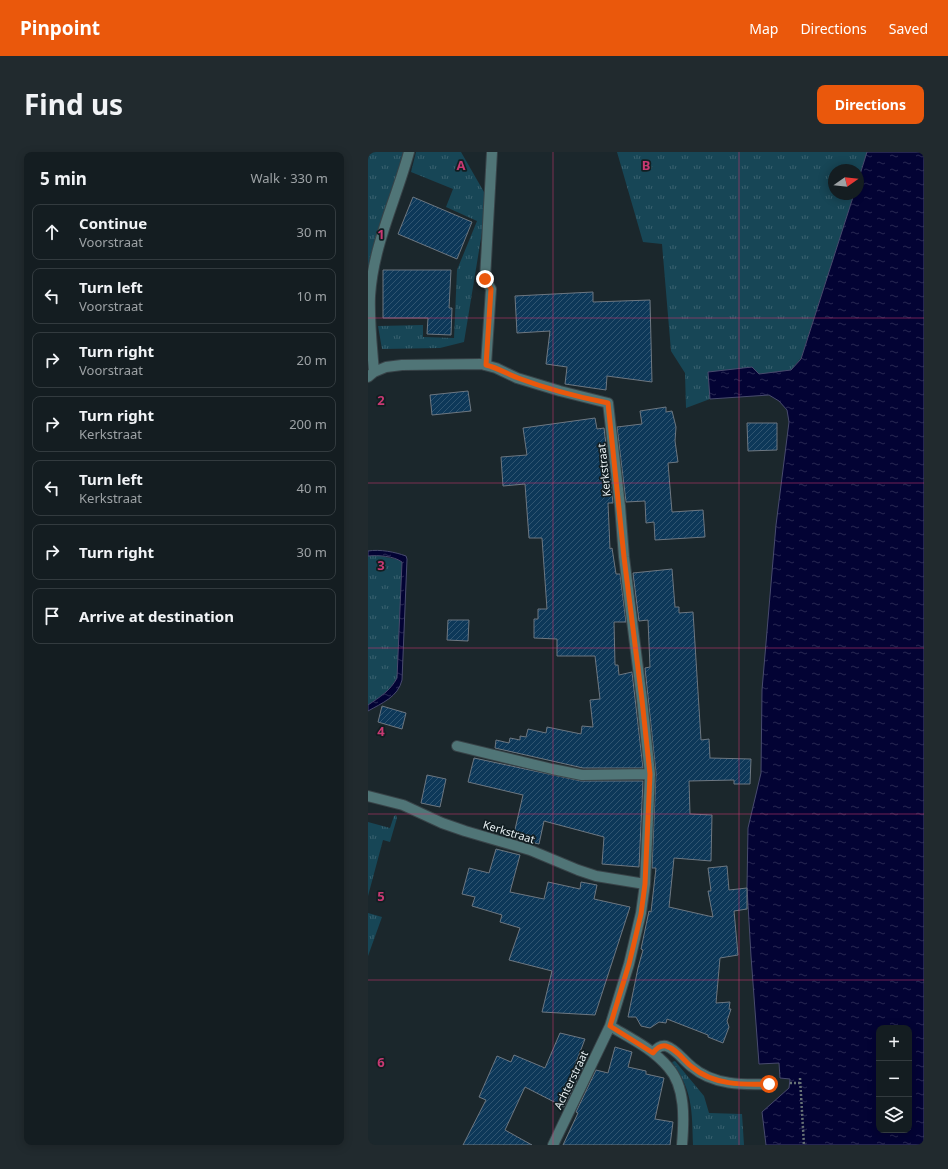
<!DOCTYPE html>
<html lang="en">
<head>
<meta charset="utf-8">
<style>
  body { margin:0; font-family:"Noto Sans",sans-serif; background:#212a2e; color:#f1f3f6 }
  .controls { position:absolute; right:12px; bottom:12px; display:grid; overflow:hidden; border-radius:8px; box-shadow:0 2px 10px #0003 }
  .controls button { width:36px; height:36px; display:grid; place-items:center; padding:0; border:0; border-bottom:1px solid #333b3f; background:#141d21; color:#f1f3f6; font:20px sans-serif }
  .compass { position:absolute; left:460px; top:12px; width:36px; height:36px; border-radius:50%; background:#141d21; box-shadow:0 2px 10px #0003; rotate:76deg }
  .stop { position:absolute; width:12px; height:12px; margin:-9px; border:3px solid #ea580c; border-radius:50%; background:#fff }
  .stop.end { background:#ea580c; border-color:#fff; box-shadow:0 1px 4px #0008 }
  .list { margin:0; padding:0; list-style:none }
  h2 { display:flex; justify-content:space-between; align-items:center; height:52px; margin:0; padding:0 16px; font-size:17px }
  h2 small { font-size:13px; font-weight:400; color:#9da2a5 }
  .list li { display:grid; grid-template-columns:26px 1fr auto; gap:12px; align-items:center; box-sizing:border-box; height:56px; margin:0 8px 8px; padding:0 8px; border:1px solid #333b3f; border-radius:8px }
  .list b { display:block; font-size:15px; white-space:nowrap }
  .list p { margin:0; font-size:13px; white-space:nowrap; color:#9da2a5 }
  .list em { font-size:13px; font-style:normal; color:#9da2a5 }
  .icon { flex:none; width:22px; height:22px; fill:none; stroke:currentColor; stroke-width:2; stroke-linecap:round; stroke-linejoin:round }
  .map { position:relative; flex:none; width:556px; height:993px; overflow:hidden; border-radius:8px }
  header { display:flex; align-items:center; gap:24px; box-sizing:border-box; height:56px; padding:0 20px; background:#ea580c; color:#fff }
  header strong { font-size:19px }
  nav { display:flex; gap:22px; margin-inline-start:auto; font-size:14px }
  .intro { display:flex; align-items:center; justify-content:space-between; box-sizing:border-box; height:96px; padding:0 24px }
  h1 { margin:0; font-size:28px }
  .button { padding:10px 18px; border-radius:8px; background:#ea580c; color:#fff; font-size:14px; font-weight:700 }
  main { display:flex; gap:24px; padding:0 24px }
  aside { flex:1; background:#141d21; border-radius:8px; box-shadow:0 2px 10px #0003 }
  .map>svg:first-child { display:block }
  .grass { fill:url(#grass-tufts) }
  .water { fill:url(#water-ripples); stroke:#484b6e; fill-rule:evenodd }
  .building { fill:url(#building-hatch); stroke:#6d7781 }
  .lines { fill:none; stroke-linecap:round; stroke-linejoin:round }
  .service-casing { stroke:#384348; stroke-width:12 }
  .minor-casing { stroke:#384348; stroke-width:12 }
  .path { stroke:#677276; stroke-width:2.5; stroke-dasharray:2 2; stroke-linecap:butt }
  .service { stroke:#507577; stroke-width:10 }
  .minor { stroke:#507577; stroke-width:10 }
  .route { stroke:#ea580c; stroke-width:5 }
  .grid { fill:none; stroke:#c83972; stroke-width:1; stroke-opacity:0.55 }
  .labels { text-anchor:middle; stroke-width:3.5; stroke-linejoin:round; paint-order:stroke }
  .street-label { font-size:11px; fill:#eaf2f5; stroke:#121e22 }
  .grid-label { font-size:13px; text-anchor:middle; font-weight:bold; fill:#c83972; stroke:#121e22; stroke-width:3.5; stroke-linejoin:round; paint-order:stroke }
</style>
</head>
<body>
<header>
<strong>Pinpoint</strong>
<nav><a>Map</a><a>Directions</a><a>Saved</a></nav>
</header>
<div class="intro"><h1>Find us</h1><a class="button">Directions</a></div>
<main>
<aside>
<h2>5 min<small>Walk · 330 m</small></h2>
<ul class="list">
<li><svg class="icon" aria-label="ahead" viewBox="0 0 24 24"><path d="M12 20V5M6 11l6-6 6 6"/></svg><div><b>Continue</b><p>Voorstraat</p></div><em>30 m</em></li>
<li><svg class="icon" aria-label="left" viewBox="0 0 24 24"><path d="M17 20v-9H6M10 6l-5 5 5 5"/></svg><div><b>Turn left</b><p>Voorstraat</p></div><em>10 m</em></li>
<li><svg class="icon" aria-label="right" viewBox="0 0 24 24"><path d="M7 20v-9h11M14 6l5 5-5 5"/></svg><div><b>Turn right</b><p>Voorstraat</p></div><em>20 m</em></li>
<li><svg class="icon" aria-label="right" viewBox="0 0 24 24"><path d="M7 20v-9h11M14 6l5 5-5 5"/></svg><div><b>Turn right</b><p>Kerkstraat</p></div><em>200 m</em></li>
<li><svg class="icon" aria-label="left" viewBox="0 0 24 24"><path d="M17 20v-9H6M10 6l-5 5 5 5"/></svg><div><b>Turn left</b><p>Kerkstraat</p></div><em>40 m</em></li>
<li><svg class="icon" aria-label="right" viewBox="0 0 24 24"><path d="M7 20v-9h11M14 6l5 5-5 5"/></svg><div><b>Turn right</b></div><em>30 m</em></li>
<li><svg class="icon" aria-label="arrive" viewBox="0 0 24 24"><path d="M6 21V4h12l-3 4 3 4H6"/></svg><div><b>Arrive at destination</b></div></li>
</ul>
</aside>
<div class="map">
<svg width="556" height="993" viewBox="0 0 556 993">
  <defs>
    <pattern id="grass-tufts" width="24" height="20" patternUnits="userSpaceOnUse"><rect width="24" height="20" fill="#174656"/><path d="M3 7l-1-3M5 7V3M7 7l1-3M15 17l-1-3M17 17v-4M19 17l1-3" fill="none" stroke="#39616f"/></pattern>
    <pattern id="water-ripples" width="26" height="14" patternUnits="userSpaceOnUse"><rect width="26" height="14" fill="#030334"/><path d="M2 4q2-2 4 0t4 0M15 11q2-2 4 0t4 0" fill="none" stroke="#282852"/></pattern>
    <pattern id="building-hatch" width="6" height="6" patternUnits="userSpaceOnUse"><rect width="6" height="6" fill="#0d3859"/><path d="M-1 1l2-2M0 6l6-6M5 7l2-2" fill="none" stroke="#305571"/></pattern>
  </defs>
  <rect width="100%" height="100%" fill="#1b272c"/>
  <!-- grass -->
  <path class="grass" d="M 0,0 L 36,0 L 0,123 Z
    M 48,0 L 93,0 L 116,40 L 116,68 L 96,190 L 72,196 L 14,197 L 10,174 L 55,173 L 55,185 L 86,186 L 89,118 L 109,69 L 78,55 L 85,37 L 43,20 Z
    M 249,0 L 499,0 L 490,29 L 490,18 L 466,18 L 466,42 L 486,42 L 433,206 L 423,218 L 391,222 L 340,220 L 342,247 L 318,256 L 317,221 L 303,199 L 294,92 L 275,90 Z
    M 7,403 L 32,408 L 34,410 L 29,526 C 22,539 12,545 0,553 L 0,404 Z
    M 28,663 L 29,666 L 22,690 L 15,688 L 0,744 L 0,670 L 22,676 L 26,664 Z
    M 0,761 L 14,765 L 0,804 Z
    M 307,909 L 336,944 L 341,961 L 374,962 L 376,993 L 325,993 C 324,959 325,939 304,910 Z"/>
  <!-- water -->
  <path class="water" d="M 499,0 L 556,0 L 556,993 L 398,993 L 394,960 L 421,936 L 422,927 L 412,926 L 411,911 L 391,912 L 383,804 L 379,735 L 380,676 L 393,621 L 394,538 L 408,373 L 421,270 L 419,258 L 411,249 L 401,243 L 342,247 L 340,220 L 384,215 L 391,222 L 423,218 L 433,207 L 486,42 L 490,42 L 490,29 ZM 511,876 L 541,876 L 541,978 L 511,978 Z
    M 0,399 C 12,397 27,400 38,404 L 39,407 L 34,528 C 30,545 14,551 0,559 L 0,553 C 12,545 22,539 29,526 L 34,410 C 26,404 10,403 0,404 Z"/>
  <!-- building -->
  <path class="building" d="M 45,45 L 104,70 L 89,107 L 30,82 Z
    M 15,118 L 83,118 L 81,156 L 84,156 L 83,183 L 59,182 L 60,166 L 15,166 Z
    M 225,140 L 225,150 L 282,148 L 284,230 L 239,224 L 238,238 L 197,232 L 199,215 L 178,212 L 182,179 L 149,181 L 147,144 Z
    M 100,239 L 103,259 L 64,263 L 62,243 Z
    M 298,255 L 298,260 L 304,259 L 308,275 L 307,289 L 310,310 L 300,311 L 304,360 L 335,358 L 337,385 L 287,388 L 286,370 L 278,371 L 277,349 L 258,350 L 249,275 L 274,272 L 272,259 Z
    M 227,266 L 229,277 L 236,276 L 245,351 L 240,351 L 242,397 L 244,396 L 248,422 L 252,422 L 258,470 L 246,470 L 247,513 L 250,513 L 251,523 L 264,520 L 275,616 L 215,616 L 127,596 L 128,588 L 141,591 L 142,586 L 152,588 L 152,584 L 158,585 L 160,577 L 178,581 L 179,575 L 213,582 L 214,574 L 225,575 L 222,548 L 232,547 L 227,504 L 189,504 L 189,487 L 166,486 L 166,467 L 170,467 L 170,457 L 179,457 L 174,386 L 161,386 L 157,332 L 135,334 L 133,305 L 159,303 L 155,276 Z
    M 379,271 L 409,271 L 409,298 L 380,299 Z
    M 304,417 L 307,455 L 311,455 L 311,461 L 325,460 L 333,588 L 341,587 L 342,606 L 383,607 L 382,632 L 366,632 L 366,628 L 321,629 L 322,662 L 344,663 L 343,709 L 306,706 L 301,755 L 345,765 L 340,739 L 343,739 L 340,716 L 359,714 L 361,738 L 379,736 L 379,757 L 366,759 L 370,803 L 352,806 L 348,851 L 362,850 L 361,857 L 363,857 L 359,869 L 361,875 L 355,891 L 340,885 L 340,883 L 299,867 L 298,871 L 291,870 L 282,876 L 273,874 L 268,865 L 260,865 L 270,816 L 275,798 L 273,797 L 281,759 L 283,760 L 288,716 L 284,716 L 288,621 L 277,516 L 282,515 L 280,468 L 271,469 L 265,421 Z
    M 80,468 L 101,468 L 100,489 L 79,488 Z
    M 14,554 L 38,561 L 34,577 L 10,570 Z
    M 106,606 L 213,629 L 275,629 L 271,715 L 234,712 L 236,685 L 176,669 L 171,692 L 145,686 L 155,643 L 100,630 Z
    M 59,623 L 78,627 L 72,655 L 53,651 Z
    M 128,697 L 152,703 L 142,740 L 176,747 L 180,730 L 212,737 L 213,730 L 229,733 L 226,747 L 262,755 L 227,863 L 174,860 L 184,819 L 141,808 L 152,776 L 132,770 L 134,763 L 104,754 L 107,745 L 94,742 L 101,716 L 121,721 Z
    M 192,881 L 217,887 L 207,913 L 215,915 L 196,955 L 157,935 L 137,978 L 164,993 L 95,993 L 118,948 L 111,945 L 129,904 L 143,910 L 146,903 L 177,916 Z
    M 247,895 L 264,900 L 260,915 L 278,919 L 278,922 L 296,926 L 287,967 L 305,970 L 302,993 L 195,993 L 210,961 L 208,960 L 228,918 L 240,921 Z"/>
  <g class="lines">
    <defs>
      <path id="service" d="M 118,213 L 123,137 L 117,127 L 124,0"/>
      <path id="minor" d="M 6,220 C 4,195 1,169 2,144 C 5,94 28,48 41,0
        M 0,225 L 6,220 L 18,215 L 34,213 L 113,212 L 128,216 L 149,226 L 192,239 L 240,251 L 252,354 L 256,405 L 274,548 L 282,622 L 277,732 L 273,761 L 261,812 L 242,874 L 185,993
        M 89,594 L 184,617 L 214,623 L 282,622
        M 0,644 L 35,653 L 74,671 L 97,679 L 162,698 L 210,718 L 228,724 L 277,732
        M 242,874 C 262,886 285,897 300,915 C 318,935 316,968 314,993
        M 285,901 C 288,897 292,893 298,894 C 308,897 315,908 324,915 C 345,933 375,933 401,932"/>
    </defs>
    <!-- service casing -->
    <use href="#service" class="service-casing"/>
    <!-- minor casing -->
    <use href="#minor" class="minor-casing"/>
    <!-- path -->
    <path class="path" d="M 432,926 L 436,993
      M 422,931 L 432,931"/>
    <!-- service -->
    <use href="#service" class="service"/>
    <!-- minor -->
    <use href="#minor" class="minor"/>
  </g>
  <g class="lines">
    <!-- route -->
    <path class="route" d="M 117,127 L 123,137 L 118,213 C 130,216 139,222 150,226 C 179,237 210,245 240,251 L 256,405 L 274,548 L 282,622 L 277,732 L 273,762 L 261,812 L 242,874 L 285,901 C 288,897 292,893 298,894 C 309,897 315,908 324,915 C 345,933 375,933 401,932"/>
  </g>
  <!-- grid -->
  <path class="grid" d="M 185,0 L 185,993M 371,0 L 371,993M 0,166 L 556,166M 0,331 L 556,331M 0,496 L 556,496M 0,662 L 556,662M 0,828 L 556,828"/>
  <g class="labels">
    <!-- street labels -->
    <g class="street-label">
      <text transform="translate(236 318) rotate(-96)" y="4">Kerkstraat</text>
      <text transform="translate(141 680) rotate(17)" y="4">Kerkstraat</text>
      <text transform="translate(203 928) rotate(-64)" y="4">Achterstraat</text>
    </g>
  </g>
  <g class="grid-label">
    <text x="93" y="18">A</text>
    <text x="278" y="18">B</text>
    <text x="13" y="87">1</text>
    <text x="13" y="253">2</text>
    <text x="13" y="418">3</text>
    <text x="13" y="584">4</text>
    <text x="13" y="749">5</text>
    <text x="13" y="915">6</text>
  </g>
</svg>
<div class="controls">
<button>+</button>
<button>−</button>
<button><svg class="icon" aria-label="layers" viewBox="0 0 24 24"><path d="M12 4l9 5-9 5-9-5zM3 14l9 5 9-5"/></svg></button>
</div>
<svg class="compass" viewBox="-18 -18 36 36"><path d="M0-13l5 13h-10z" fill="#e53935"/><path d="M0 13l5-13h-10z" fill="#9da2a5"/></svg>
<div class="stop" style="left:401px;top:932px"></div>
<div class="stop end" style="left:117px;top:127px"></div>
</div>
</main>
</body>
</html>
